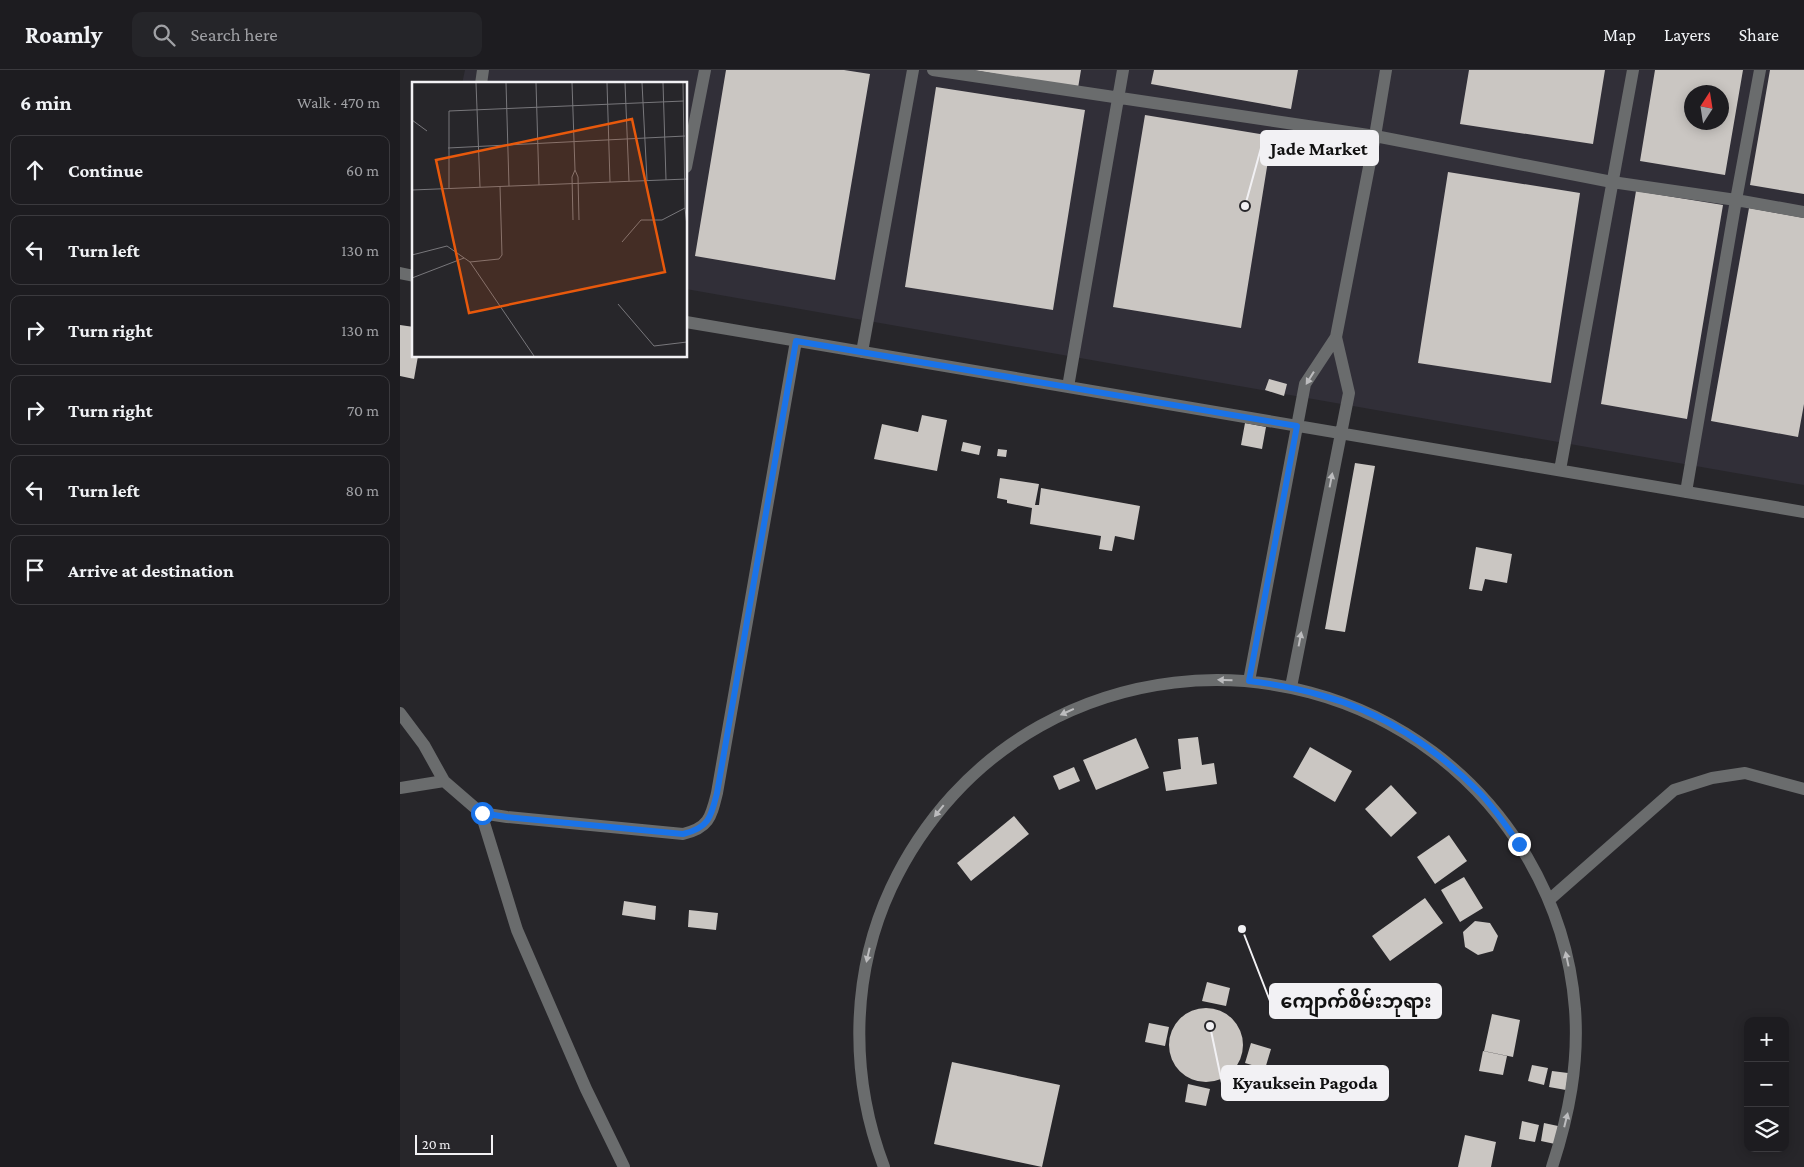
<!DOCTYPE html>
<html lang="en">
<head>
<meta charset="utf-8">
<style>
  body { margin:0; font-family:"Crimson Pro","Noto Sans Myanmar",serif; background:#252529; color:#f1f3f6 }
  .controls { position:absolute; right:15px; bottom:15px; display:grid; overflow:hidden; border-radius:10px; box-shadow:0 2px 12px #0003 }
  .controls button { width:45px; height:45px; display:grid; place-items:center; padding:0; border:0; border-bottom:1px solid #3b3a3e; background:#1d1c20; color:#f1f3f6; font:25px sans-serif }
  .compass { position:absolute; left:1284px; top:15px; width:45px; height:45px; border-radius:50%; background:#1d1c20; box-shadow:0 2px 12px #0003; rotate:12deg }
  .scale { position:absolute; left:15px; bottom:12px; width:78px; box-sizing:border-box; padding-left:5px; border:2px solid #f2f1f4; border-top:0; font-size:14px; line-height:18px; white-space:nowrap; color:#f2f1f4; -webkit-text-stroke:4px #27262a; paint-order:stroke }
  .stop { position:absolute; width:15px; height:15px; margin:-11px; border:4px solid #1a73e8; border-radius:50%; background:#fff }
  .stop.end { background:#1a73e8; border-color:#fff; box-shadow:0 1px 5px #0008 }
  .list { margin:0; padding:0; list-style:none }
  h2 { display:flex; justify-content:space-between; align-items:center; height:65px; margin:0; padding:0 20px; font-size:21px }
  h2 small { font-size:16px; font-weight:400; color:#a0a1a5 }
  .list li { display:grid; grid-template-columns:32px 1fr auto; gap:15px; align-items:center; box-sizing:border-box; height:70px; margin:0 10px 10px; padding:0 10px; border:1px solid #3b3a3e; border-radius:10px }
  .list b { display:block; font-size:19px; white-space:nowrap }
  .list em { font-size:16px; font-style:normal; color:#a0a1a5 }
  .icon { flex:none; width:28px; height:28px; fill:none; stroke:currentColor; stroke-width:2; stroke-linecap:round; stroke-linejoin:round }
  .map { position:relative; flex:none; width:1404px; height:1097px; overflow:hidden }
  header { display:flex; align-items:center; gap:30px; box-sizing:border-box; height:70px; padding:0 25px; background:#1d1c20; border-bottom:1px solid #3b3a3e }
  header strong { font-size:24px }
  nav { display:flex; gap:28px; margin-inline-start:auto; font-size:18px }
  .search { width:350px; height:45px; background:#252529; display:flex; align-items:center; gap:12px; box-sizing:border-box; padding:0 18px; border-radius:10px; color:#a0a1a5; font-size:19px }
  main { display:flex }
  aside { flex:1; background:#1d1c20 }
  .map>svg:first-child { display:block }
  .built { fill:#312f38; fill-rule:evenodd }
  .building { fill:#cac6c2; fill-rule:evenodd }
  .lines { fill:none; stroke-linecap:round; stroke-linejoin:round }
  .minor { stroke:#6a6c6d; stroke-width:12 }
  .oneway { fill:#bcbcbe }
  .route { stroke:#1a73e8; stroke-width:6 }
  .inset-road { fill:none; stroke:#78777b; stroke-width:1 }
  .view { fill:#e8590c; fill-opacity:0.15; stroke:#e8590c; stroke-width:2.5 }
  .inset-edge { fill:none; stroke:#f2f1f4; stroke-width:2.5 }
  .leader { fill:none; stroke:#f2f1f4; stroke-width:2 }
  .callout-dot { fill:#f2f1f4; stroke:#27262a; stroke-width:2 }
  .callout { fill:#f2f1f4; stroke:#f2f1f4; stroke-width:2 }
  .callout-label { font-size:19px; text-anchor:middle; font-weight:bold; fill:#111 }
</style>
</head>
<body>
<header>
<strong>Roamly</strong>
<div class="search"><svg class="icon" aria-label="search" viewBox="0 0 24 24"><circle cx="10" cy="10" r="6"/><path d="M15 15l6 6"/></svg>Search here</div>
<nav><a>Map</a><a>Layers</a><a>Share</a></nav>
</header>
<main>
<aside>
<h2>6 min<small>Walk · 470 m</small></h2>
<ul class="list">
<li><svg class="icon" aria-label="ahead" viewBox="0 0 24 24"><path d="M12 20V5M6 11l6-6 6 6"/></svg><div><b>Continue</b></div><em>60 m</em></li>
<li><svg class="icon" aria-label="left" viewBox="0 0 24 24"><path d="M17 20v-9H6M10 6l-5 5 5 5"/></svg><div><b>Turn left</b></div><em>130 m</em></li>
<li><svg class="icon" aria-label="right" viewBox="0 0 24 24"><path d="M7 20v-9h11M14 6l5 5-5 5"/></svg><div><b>Turn right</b></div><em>130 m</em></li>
<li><svg class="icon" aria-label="right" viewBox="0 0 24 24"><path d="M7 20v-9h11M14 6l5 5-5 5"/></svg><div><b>Turn right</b></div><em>70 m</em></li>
<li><svg class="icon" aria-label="left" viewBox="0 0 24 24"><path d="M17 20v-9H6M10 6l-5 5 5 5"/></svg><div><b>Turn left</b></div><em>80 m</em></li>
<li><svg class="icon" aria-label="arrive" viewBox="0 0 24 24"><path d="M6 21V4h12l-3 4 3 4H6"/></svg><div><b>Arrive at destination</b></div></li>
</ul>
</aside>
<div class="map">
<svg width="1404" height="1097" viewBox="0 0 1404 1097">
  <rect width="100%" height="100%" fill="#27262a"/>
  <!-- built -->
  <path class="built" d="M 65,0 L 1404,0 L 1404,415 L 286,219 L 286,14 L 62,14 ZM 1292,22 L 1322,22 L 1322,52 L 1292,52 Z"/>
  <!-- building -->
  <path class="building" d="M 326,0 L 444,0 L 470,4 L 435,210 L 295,186 Z
    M 573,0 L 681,0 L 678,18 Z
    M 754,0 L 898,0 L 891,39 L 751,14 Z
    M 1069,0 L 1205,0 L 1193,74 L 1060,54 Z
    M 1255,0 L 1343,0 L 1325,105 L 1240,91 ZM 1292,22 L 1322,22 L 1322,52 L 1292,52 Z
    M 1370,0 L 1404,0 L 1404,124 L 1350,115 Z
    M 536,17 L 685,40 L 653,240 L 505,217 Z
    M 745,45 L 872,66 L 841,258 L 713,237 Z
    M 1048,102 L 1180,123 L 1151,313 L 1018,293 Z
    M 1236,121 L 1323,135 L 1287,349 L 1201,334 Z
    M 1349,138 L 1404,148 L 1404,334 L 1398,367 L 1311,351 Z
    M 0,255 L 14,257 L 14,286 L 18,286 L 14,309 L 0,306 Z
    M 869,309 L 887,314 L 884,326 L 865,320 Z
    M 522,345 L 547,350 L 537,401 L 474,389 L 482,354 L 518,362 Z
    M 845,353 L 866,357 L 862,379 L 841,375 Z
    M 563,372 L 581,376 L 579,385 L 561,381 Z
    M 598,379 L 607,380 L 606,387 L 597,386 Z
    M 955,393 L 975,396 L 945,562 L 925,559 Z
    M 600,408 L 639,414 L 635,435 L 639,435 L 641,418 L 740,436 L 734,470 L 715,466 L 712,481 L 699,479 L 701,466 L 630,454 L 632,438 L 607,433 L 607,430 L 597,428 Z
    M 1076,477 L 1112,484 L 1107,513 L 1085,509 L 1082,521 L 1069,519 Z
    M 798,667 L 802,695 L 814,693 L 817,714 L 766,721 L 763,702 L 781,699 L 778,669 Z
    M 736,668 L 749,698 L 696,720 L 683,690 Z
    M 910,677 L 952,701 L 935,732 L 893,707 Z
    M 674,697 L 680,711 L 659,720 L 653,706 Z
    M 991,715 L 1017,743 L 991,767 L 965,739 Z
    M 614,746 L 629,764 L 571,811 L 557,793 Z
    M 1049,765 L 1067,791 L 1035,814 L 1017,787 Z
    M 1064,807 L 1083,838 L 1060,852 L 1041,820 Z
    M 1025,828 L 1043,853 L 990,891 L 972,866 Z
    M 224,831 L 256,836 L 255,850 L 222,845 Z
    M 289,840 L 318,843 L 316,860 L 288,857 Z
    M 1075,851 L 1090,853 L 1098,866 L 1093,881 L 1078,885 L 1065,877 L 1063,862 Z
    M 807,912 L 830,918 L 826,936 L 802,931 Z
    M769 975a37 37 0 1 1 74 0a37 37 0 1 1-74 0Z
    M 1092,944 L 1120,950 L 1113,987 L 1084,981 Z
    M 749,953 L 769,957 L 765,976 L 745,972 Z
    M 851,973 L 871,979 L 865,999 L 845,993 Z
    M 1083,981 L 1107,986 L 1103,1005 L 1079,1001 Z
    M 552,992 L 660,1015 L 642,1097 L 534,1074 Z
    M 1132,995 L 1148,998 L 1144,1015 L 1128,1011 Z
    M 1152,1001 L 1168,1003 L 1166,1020 L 1149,1017 Z
    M 788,1014 L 810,1019 L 806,1036 L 785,1032 Z
    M 1122,1051 L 1139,1055 L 1135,1072 L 1119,1069 Z
    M 1144,1053 L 1158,1056 L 1155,1074 L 1141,1071 Z
    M 1065,1065 L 1096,1072 L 1091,1097 L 1058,1097 Z"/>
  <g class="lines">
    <!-- minor -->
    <path class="minor" d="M 533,0 L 975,66 L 1212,112 L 1336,130 L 1404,142
      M 81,14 L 83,0
      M 286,97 L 305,0
      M 0,203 L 14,206
      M 286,252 L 1404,442
      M 462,282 L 513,0
      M 668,317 L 723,0
      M 1160,400 L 1233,0
      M 1286,422 L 1336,130 L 1360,0
      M 849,611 L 905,314 L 936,267 L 975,66 L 986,0
      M 891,617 L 949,323 L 936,267
      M 0,643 L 24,675 L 44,711 L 81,743
      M 0,718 L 44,711
      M 1149,830 L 1274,720 L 1312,708 L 1345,703 L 1404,719
      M 224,1097 L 186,1019 L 117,860 L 81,743 L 107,747 L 283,764 C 309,758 311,747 317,723 L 396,271
      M 484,1097 C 450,1008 450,906 491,818 C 523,750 574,693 640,656 C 811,561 1027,618 1127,787 C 1154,833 1171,886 1175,939 C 1179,994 1169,1045 1152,1097"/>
  </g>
  <!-- one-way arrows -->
  <defs><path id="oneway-solid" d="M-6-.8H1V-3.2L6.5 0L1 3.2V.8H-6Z" transform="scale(1.25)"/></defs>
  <g class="oneway">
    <use href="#oneway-solid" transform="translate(910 308) rotate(122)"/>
    <use href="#oneway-solid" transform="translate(931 410) rotate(-79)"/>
    <use href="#oneway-solid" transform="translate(900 569) rotate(-79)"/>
    <use href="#oneway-solid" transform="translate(825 610) rotate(-178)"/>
    <use href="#oneway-solid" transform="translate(667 642) rotate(156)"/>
    <use href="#oneway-solid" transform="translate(539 741) rotate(129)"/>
    <use href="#oneway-solid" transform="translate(468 885) rotate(103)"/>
    <use href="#oneway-solid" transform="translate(1167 889) rotate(-102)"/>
    <use href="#oneway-solid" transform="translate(1166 1050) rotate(-76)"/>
  </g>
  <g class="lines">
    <!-- route -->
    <path class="route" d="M 82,743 L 106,747 L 283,764 C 309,758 311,747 317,723 L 396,271 L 897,356 L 849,611 C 873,614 896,618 920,625 C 981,641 1036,678 1080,723 C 1095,739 1107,757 1119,774"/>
  </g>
  <!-- overview -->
  <g transform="translate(12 12)">
    <rect width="275" height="275" fill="#27262a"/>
    <path class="inset-road" d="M 64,1 L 68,105M 94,1 L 97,104M 124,1 L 127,103M 160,1 L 163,88 L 160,95 L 161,138M 195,1 L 198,100M 213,1 L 217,99M 230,1 L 235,98M 251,1 L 254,98M 0,38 L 15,49M 36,66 L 273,54M 163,88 L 166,95 L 167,138M 88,104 L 90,173 L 87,177 L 58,180 L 122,274M 37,106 L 37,29 L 272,19M 0,108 L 275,97M 273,126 L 275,144M 210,160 L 229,138 L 250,138 L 273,126 L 271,1M 0,173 L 35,164 L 58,180M 0,196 L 52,176M 206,222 L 242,264 L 275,260"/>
    <path class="view" d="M 220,37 L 253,190 L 57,231 L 24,78 Z"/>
    <rect width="275" height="275" class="inset-edge"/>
  </g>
  <!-- callouts -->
  <path class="leader" d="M845 136L861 78M842 859L870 931M810 956L822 1013"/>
  <g class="callout-dot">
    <circle cx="845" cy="136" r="5"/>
    <circle cx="842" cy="859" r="5"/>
    <circle cx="810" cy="956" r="5"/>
  </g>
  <g class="callout">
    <rect x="861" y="61" width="117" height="34" rx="5"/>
    <rect x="870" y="914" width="171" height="34" rx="5"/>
    <rect x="822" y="996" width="166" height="34" rx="5"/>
  </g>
  <g class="callout-label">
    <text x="919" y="85">Jade Market</text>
    <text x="956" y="938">ကျောက်စိမ်းဘုရား</text>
    <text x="905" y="1019">Kyauksein Pagoda</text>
  </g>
</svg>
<div class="controls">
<button>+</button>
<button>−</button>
<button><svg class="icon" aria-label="layers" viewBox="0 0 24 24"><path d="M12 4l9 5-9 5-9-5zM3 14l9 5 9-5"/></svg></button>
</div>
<svg class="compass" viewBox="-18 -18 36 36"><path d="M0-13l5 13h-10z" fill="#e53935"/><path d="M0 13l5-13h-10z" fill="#a0a1a5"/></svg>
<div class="scale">20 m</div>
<div class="stop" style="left:82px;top:743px"></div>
<div class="stop end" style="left:1119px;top:774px"></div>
</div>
</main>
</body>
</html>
